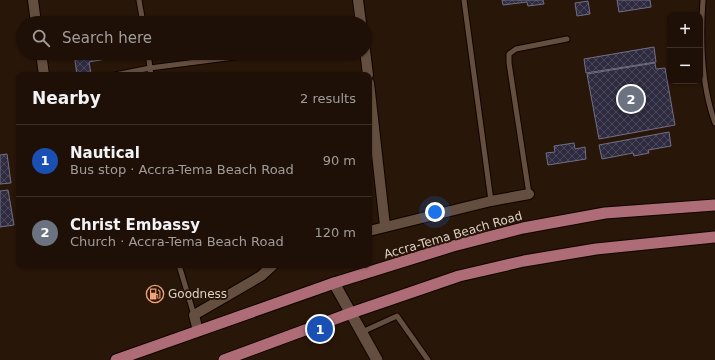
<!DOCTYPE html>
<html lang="en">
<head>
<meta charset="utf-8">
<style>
  body { margin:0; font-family:"DejaVu Sans",sans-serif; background:#2b1e14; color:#f1f3f6 }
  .controls { position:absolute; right:12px; top:12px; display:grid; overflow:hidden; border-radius:8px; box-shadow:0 1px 3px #0004 }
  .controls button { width:36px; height:36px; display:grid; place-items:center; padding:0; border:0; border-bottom:1px solid #3c3028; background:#1e1006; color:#f1f3f6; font:20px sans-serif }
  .you { position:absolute; left:435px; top:212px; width:14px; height:14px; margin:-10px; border:3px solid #fff; border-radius:50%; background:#1a73e8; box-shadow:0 0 0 6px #1a73e833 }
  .badge { display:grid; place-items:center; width:26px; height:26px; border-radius:50%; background:#db2777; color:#fff; font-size:13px; font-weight:700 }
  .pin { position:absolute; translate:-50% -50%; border:2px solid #fff; box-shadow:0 1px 4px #0006 }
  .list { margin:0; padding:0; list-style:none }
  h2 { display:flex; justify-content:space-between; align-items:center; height:52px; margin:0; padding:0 16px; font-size:17px }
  h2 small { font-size:13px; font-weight:400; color:#a19d9b }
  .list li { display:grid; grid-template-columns:26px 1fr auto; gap:12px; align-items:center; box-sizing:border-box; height:72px; padding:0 16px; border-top:1px solid #3c3028 }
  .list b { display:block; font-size:15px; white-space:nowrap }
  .list p { margin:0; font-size:13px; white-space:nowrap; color:#a19d9b }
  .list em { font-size:13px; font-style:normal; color:#a19d9b }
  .icon { flex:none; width:22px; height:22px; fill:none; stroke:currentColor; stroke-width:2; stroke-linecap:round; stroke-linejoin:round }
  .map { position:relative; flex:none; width:715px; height:360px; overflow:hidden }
  .search { position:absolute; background:#1e1006; box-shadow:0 1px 3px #0004; left:16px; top:16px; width:356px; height:44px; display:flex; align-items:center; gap:10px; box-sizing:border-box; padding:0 14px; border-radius:22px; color:#a19d9b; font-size:15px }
  .panel { position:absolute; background:#1e1006; box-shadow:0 1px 3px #0004; left:16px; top:72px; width:356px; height:196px; border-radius:8px }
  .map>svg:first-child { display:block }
  .building { fill:url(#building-cross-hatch); stroke:#716e87 }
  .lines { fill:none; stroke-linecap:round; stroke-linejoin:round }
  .service-casing { stroke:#100300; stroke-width:7 }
  .minor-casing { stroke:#100300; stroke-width:12 }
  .tertiary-casing { stroke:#100300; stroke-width:13 }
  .primary-casing { stroke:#100300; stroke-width:13 }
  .service { stroke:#644e3f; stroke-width:5 }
  .minor { stroke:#644e3f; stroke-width:10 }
  .tertiary { stroke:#644e3f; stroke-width:11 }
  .primary { stroke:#ae6d76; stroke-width:11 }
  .labels { text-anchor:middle; stroke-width:4; stroke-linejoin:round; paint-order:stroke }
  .street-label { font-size:12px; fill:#ded1c8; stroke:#281608 }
  .poi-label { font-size:12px; fill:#ded1c8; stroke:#281608; text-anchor:start }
</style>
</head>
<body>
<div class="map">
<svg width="715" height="360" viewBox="0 0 715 360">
  <defs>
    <pattern id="building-cross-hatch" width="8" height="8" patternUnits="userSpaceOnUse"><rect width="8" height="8" fill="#2e2b40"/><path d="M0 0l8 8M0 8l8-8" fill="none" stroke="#4c495a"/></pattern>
  </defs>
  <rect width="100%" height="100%" fill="#281608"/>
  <!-- building -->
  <path class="building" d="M 502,0 L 543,0 L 544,4 L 528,6 L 527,2 L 503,5 Z
    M 617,0 L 650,0 L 651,7 L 619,12 Z
    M 588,1 L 590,14 L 577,16 L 575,3 Z
    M 654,47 L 656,62 L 586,73 L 584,59 Z
    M 74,53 L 105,53 L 106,59 L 89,62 L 91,74 L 77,75 Z
    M 655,63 L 656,69 L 665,68 L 675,125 L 599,139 L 587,74 Z
    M 669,132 L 671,146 L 648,150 L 649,153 L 634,156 L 633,153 L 602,159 L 599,145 Z
    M 574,143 L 575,149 L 585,147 L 586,159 L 548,165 L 546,153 L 555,152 L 554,146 Z
    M 7,154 L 11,183 L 0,184 L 0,155 Z
    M 8,190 L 14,225 L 0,227 L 0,191 Z"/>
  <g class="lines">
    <defs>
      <path id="service" d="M 139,0 L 143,23
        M 464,0 L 491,201
        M 703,0 C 700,41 701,84 715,123
        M 148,53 L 151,75
        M 115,75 L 150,68 L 265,53
        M 529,194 L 509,63 L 509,54 L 516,49 L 567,39
        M 179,265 L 194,315
        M 362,332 L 397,316 L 428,360"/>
      <path id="minor" d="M 33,0 L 36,23
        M 358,0 L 361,23
        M 365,50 L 368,75
        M 41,53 L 44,75
        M 369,83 L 385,226
        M 369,231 L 491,201 L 529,194
        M 198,331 L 194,315 L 261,276 L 273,265"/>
      <path id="tertiary" d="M 334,283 L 377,360"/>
      <path id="primary" d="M 116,360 L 334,283 L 453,246 L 523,228 L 605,213 L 715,205
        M 224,360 L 351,313 L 459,276 L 524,261 L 596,249 L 715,237"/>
    </defs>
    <!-- service casing -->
    <use href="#service" class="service-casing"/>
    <!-- minor casing -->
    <use href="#minor" class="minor-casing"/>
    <!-- tertiary casing -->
    <use href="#tertiary" class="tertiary-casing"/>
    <!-- primary casing -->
    <use href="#primary" class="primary-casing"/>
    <!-- service -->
    <use href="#service" class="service"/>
    <!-- minor -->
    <use href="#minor" class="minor"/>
    <!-- tertiary -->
    <use href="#tertiary" class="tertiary"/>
    <!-- primary -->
    <use href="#primary" class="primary"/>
  </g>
  <!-- icons -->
  <defs>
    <symbol id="fuel-ring" viewBox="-11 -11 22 22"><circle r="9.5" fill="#281608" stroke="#f0a279" stroke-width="1.5"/><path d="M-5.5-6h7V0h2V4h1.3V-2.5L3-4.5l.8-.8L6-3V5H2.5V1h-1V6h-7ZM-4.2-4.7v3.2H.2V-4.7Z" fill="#f0a279"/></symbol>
  </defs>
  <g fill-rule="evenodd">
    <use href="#fuel-ring" x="145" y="284" width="20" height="20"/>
  </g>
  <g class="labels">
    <!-- street labels -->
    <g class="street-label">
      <text transform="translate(453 235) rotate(-16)" y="4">Accra-Tema Beach Road</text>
    </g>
    <!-- poi labels -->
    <g class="poi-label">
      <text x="168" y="298">Goodness</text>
    </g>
  </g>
</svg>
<div class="controls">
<button>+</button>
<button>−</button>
</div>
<div class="you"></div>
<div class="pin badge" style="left:320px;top:329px;background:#1a4fb4">1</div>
<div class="pin badge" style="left:631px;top:99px;background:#6b7280">2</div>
<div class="search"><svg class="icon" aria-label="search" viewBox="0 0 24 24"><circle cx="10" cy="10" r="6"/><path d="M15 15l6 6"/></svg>Search here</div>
<section class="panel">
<h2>Nearby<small>2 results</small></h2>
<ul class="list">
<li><span class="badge" style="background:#1a4fb4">1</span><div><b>Nautical</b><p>Bus stop · Accra-Tema Beach Road</p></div><em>90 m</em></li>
<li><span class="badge" style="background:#6b7280">2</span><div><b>Christ Embassy</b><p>Church · Accra-Tema Beach Road</p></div><em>120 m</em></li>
</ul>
</section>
</div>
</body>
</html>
